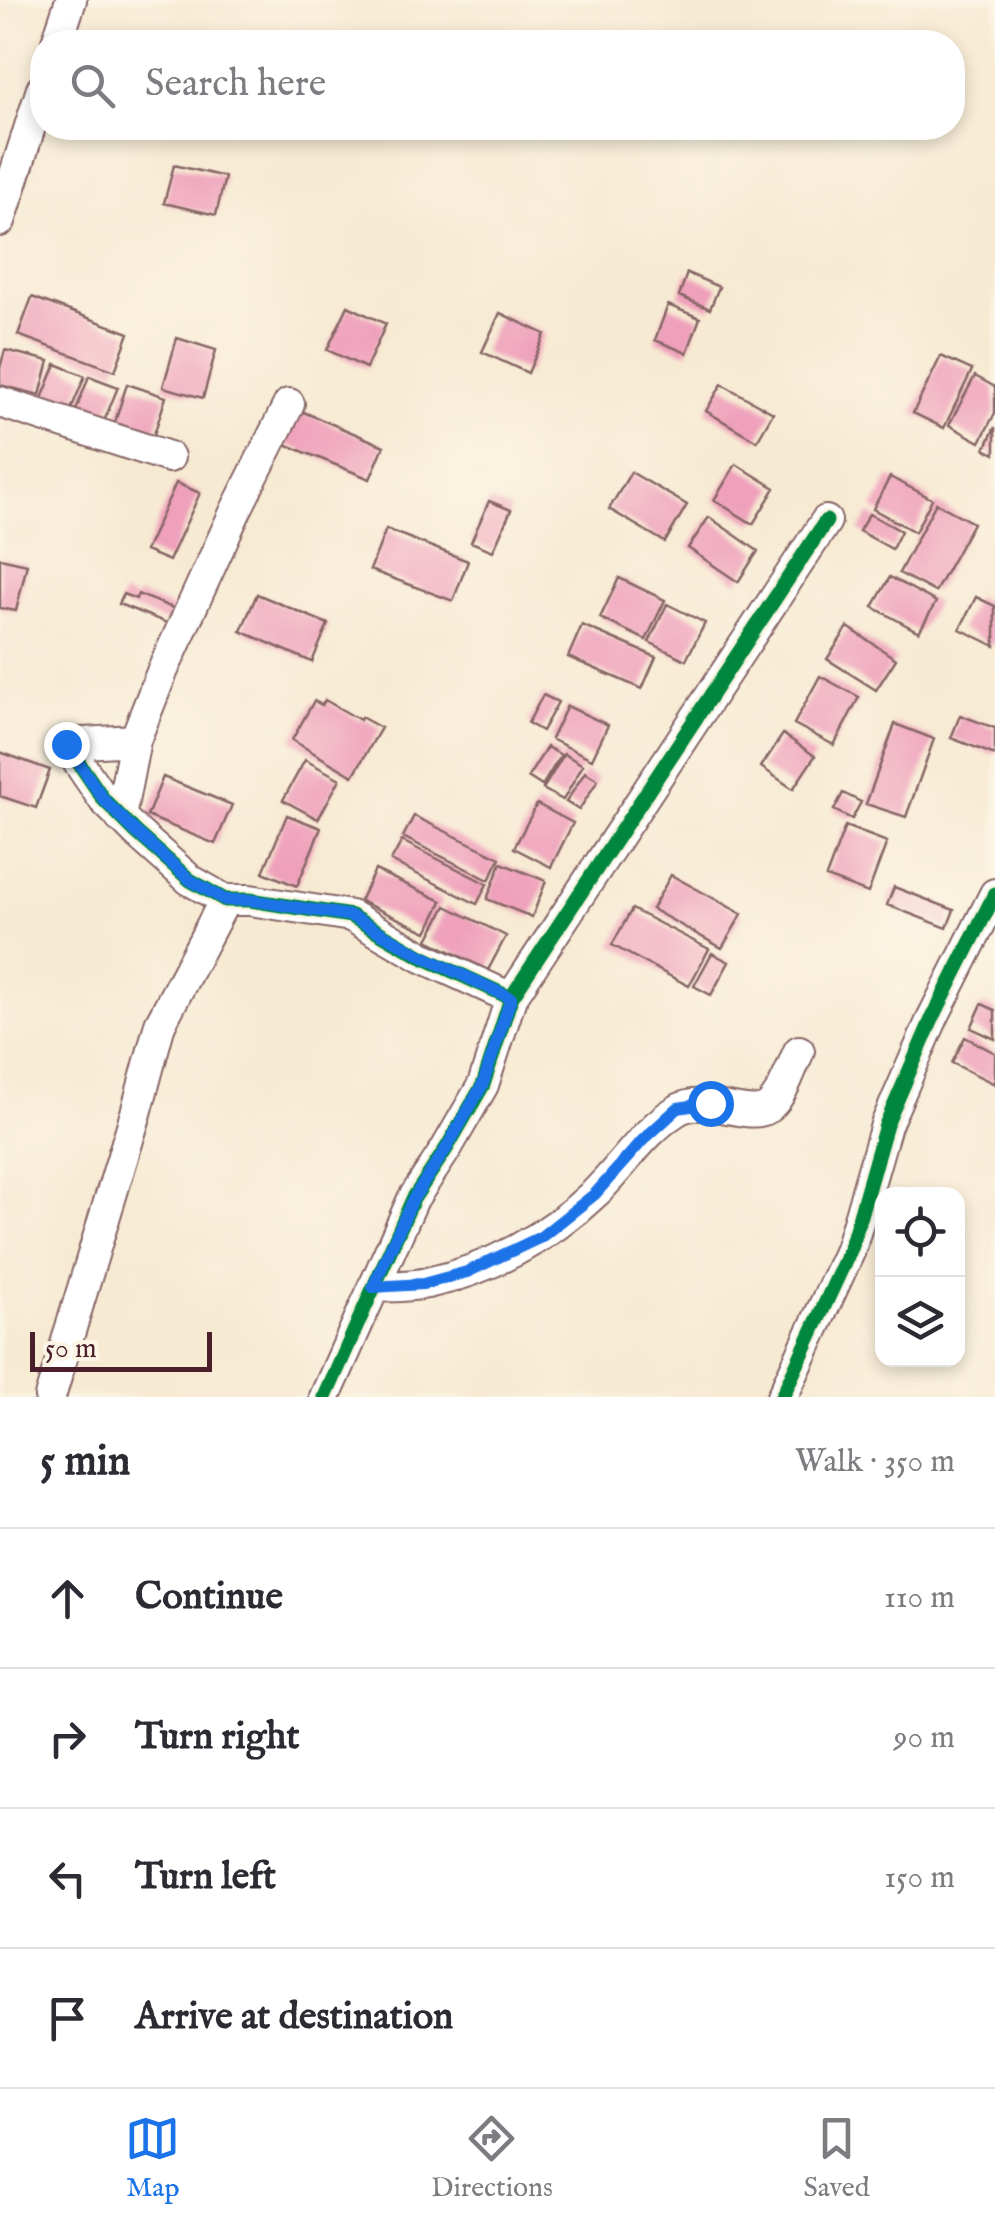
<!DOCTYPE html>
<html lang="en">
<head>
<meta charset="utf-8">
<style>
  body { margin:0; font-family:"IM FELL English",serif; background:#f7f7f7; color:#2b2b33 }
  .controls { position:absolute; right:30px; bottom:30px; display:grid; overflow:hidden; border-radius:20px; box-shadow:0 5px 15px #0003 }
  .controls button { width:90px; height:90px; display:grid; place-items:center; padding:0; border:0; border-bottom:2px solid #e1e1e2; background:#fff; color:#2b2b33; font:50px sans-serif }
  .scale { position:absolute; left:30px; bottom:25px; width:182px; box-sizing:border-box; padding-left:10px; border:5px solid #4a1f2b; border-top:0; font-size:28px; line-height:35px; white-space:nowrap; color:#4a1f2b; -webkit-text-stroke:8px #fcf5e5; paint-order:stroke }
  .stop { position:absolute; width:30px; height:30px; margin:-22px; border:8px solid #1a73e8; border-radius:50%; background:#fff }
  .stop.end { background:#1a73e8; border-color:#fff; box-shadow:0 2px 10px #0008 }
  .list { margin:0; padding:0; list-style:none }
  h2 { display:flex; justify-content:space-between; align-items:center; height:130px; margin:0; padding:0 40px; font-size:42px }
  h2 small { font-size:32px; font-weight:400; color:#7c7c81 }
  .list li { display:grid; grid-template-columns:65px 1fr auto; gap:30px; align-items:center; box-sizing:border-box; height:140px; padding:0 40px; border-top:2px solid #e1e1e2 }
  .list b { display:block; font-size:38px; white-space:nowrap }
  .list em { font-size:32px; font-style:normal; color:#7c7c81 }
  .icon { flex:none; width:55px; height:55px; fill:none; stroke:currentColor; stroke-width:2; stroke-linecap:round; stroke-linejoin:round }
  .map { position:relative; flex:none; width:995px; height:1397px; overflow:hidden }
  .search { position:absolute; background:#fff; box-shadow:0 5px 15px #0003; left:30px; right:30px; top:30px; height:110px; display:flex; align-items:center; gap:25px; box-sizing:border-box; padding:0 35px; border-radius:40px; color:#7c7c81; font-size:38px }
  .sheet { height:690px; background:#fff }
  nav { display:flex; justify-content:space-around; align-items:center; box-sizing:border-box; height:140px; border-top:2px solid #e1e1e2; background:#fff; font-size:28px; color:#7c7c81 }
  nav a { display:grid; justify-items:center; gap:5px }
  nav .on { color:#1a73e8 }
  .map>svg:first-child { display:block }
  .building { fill:#efa0bb }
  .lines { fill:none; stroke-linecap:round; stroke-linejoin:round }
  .minor-casing { stroke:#876666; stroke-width:34 }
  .minor { stroke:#fff; stroke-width:30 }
  .cycleway-casing { stroke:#fcf5e5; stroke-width:21 }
  .cycleway { stroke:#00873e; stroke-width:15 }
  .route { stroke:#1a73e8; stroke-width:12 }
</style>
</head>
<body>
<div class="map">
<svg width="995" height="1397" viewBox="0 0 995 1397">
  <rect width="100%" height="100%" fill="#fcf5e5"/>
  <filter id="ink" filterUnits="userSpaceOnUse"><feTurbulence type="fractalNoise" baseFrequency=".01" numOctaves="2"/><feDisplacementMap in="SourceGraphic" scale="20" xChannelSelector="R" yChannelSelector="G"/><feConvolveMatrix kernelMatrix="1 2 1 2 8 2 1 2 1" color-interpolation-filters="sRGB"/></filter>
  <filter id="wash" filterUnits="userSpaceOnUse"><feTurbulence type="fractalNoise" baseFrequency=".0048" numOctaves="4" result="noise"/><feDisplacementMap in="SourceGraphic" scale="40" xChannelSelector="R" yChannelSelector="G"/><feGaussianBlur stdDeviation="2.25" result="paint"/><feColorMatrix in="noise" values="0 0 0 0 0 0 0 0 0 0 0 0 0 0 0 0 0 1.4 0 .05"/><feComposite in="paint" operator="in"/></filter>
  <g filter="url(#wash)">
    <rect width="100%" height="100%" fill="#f7ead3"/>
    <g id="blocks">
      <!-- building -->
      <path class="building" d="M 174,165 L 225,177 L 216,215 L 164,203 Z
        M 687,273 L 719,287 L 710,309 L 679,296 Z
        M 32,297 L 129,333 L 115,371 L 18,335 Z
        M 668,305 L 700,318 L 687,353 L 655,340 Z
        M 348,306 L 386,324 L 366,368 L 327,350 Z
        M 500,313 L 545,334 L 528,373 L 482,352 Z
        M 177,338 L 216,350 L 203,398 L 163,387 Z
        M 5,350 L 49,361 L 40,395 L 0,385 L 0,368 Z
        M 941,356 L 972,370 L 944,428 L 913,413 Z
        M 56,364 L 85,376 L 70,412 L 41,401 Z
        M 89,376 L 118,387 L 103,424 L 75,413 Z
        M 975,376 L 995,387 L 995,413 L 980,442 L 949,425 Z
        M 127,384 L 166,397 L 150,447 L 111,434 Z
        M 722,384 L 773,413 L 757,441 L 706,411 Z
        M 294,408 L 384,446 L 370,479 L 280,442 Z
        M 995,427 L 995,454 L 985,449 Z
        M 736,464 L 775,488 L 753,524 L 714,500 Z
        M 631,472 L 687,505 L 665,542 L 609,509 Z
        M 890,477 L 932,499 L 915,532 L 873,509 Z
        M 176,483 L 200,493 L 169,561 L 145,551 Z
        M 489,501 L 511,510 L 493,551 L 471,542 Z
        M 936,503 L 973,523 L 935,592 L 899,573 Z
        M 869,514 L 901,531 L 892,549 L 859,531 Z
        M 709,517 L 758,551 L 738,582 L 688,548 Z
        M 386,529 L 468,561 L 453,601 L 370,570 Z
        M 0,558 L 27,564 L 16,611 L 0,608 Z
        M 890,577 L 936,602 L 919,632 L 873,607 Z
        M 619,578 L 665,600 L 646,640 L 600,618 Z
        M 123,594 L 136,599 L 138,594 L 178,610 L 172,625 L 119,604 Z
        M 257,594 L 328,624 L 312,662 L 241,631 Z
        M 976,597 L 995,606 L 995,646 L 960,629 Z
        M 667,604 L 705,623 L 686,660 L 649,642 Z
        M 582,625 L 656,657 L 642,689 L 568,657 Z
        M 848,627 L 896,659 L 876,690 L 827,659 Z
        M 820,676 L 859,697 L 834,745 L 794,724 Z
        M 543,695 L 558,702 L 542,731 L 528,723 Z
        M 325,700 L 360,720 L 361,717 L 381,728 L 353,776 L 292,740 L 314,701 L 322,705 Z
        M 567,706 L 608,725 L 592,759 L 551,739 Z
        M 960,715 L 995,728 L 995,755 L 951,738 Z
        M 895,724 L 934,739 L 906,817 L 866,804 Z
        M 783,734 L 815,756 L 793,789 L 761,767 Z
        M 547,747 L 561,755 L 542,786 L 528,777 Z
        M 0,752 L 50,770 L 36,808 L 0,796 Z
        M 564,754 L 583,765 L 563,800 L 543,789 Z
        M 305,760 L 340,779 L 318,819 L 283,800 Z
        M 585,772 L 598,780 L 579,810 L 566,802 Z
        M 163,777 L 232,805 L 215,844 L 147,816 Z
        M 843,793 L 861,802 L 852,819 L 834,810 Z
        M 537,804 L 573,823 L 551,867 L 514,848 Z
        M 287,815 L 321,828 L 297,886 L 263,872 Z
        M 414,816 L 500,858 L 489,880 L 403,837 Z
        M 845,826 L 887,842 L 868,893 L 826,877 Z
        M 402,841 L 487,884 L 477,904 L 391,861 Z
        M 501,863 L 546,881 L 532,917 L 487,899 Z
        M 375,870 L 442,901 L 427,932 L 360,901 Z
        M 671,875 L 742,914 L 722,948 L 652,909 Z
        M 894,887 L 954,910 L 947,928 L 887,905 Z
        M 446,906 L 506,936 L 488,970 L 428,940 Z
        M 632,909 L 709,949 L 689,986 L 612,945 Z
        M 712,953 L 729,962 L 711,995 L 694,986 Z
        M 982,1004 L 995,1010 L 995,1039 L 971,1028 Z
        M 965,1037 L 995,1053 L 995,1084 L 952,1063 Z"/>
    </g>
  </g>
  <g filter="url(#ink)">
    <use href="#blocks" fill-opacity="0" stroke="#876666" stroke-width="2.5"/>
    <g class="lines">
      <defs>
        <path id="minor" d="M 57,42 L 71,0
          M 0,221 L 42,89
          M 0,402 L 169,457
          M 66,744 L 104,800 L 136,832 L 190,880 L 225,900 L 250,900 L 351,916 L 422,957 L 511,998
          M 66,744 L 135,740
          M 120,817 L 135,740 L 162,672 L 236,510 L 289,404
          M 373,1287 C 391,1286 410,1287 427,1283 C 489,1270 549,1237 595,1193 C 622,1167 643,1132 676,1111 C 705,1091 753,1125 771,1105 C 784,1092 791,1068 799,1051
          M 50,1397 L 136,1113 L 160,1024 L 225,900
          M 325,1397 L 413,1199 L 446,1149 L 483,1085 L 511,998 L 826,521
          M 782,1397 L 850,1250 L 886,1125 L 933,1017 L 995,894"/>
      </defs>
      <!-- minor casing -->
      <use href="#minor" class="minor-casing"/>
      <!-- minor -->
      <use href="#minor" class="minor"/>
      <defs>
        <path id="cycleway" d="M 66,744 L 104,800 L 136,832 L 190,880 L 225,900 L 250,900 L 351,916 L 422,957 L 511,998
          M 325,1397 L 413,1199 L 446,1149 L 483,1085 L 511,998 L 826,521
          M 782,1397 L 850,1250 L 886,1125 L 933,1017 L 995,894"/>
      </defs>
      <!-- cycleway casing -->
      <use href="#cycleway" class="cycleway-casing"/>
      <!-- cycleway -->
      <use href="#cycleway" class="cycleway"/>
    </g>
  </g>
  <g class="lines" filter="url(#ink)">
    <!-- route -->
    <path class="route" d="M 66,744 L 104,800 L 136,832 L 190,880 L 225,900 L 250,900 L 351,916 L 422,956 L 511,998 L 483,1084 L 446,1149 L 413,1199 L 373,1287 L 423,1284 L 467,1272 L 541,1237 L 595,1194 L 643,1140 L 678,1108 L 710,1103"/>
  </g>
</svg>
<div class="controls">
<button><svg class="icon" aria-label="locate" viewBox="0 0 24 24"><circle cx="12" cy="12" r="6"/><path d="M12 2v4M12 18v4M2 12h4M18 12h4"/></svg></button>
<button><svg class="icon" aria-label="layers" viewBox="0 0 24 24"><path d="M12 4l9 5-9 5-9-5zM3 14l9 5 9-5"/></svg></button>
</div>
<div class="scale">50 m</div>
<div class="stop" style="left:710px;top:1103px"></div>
<div class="stop end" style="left:66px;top:744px"></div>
<div class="search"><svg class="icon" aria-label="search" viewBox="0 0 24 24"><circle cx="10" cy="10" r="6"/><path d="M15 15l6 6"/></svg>Search here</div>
</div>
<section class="sheet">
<h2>5 min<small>Walk · 350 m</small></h2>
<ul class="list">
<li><svg class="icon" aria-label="ahead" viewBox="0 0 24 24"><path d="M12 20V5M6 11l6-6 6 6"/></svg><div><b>Continue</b></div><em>110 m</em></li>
<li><svg class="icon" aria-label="right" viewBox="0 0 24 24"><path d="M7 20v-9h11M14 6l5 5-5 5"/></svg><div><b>Turn right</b></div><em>90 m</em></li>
<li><svg class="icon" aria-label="left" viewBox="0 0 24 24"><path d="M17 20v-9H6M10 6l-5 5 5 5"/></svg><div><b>Turn left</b></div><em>150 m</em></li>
<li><svg class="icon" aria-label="arrive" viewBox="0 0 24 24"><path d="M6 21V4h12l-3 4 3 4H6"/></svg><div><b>Arrive at destination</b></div></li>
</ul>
</section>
<nav>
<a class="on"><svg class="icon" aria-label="map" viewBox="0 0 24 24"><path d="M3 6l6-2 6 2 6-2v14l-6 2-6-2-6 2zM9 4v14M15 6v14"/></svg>Map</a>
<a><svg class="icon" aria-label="directions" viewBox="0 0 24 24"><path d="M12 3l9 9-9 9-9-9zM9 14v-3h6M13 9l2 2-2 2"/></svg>Directions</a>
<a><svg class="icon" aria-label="saved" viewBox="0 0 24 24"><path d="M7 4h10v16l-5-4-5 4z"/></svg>Saved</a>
</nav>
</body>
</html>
